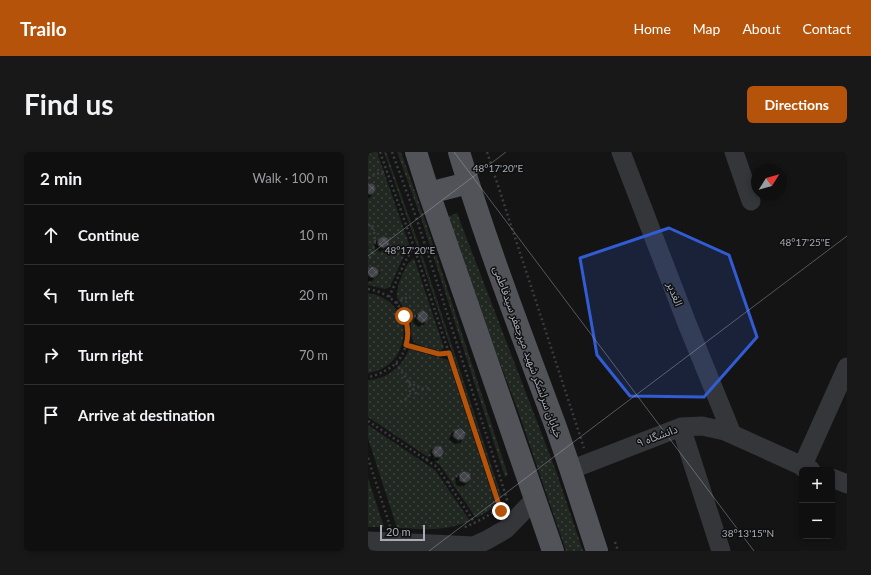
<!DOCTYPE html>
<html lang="en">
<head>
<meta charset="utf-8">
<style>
  body { margin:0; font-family:Lato,"Noto Sans Arabic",sans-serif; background:#181819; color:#f1f3f6 }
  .controls { position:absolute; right:12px; bottom:12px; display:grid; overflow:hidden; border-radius:6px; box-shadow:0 2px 6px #0003 }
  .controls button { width:36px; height:36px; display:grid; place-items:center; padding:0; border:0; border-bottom:1px solid #2f2f30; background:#0f0f10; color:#f1f3f6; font:20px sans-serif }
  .compass { position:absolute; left:383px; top:12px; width:36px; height:36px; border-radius:50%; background:#0f0f10; box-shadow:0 2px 6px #0003; rotate:53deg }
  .scale { position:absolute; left:12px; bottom:10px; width:45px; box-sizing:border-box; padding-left:4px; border:2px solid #a6abb5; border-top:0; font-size:11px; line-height:14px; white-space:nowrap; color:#a6abb5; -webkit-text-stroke:3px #0f0f10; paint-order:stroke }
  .stop { position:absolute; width:12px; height:12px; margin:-9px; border:3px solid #b45309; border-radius:50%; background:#fff }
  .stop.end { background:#b45309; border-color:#fff; box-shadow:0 1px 4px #0008 }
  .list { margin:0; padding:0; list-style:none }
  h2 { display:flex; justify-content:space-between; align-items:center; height:52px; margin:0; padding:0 16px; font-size:17px }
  h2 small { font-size:13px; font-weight:400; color:#9b9c9f }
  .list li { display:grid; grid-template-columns:26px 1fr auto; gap:12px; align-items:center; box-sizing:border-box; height:60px; padding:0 16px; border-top:1px solid #2f2f30 }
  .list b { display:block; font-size:15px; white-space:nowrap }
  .list em { font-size:13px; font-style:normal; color:#9b9c9f }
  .icon { flex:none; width:22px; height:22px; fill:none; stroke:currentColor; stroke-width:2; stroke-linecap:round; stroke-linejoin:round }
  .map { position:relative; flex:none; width:479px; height:399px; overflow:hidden; border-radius:6px }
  header { display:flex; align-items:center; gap:24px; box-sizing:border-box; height:56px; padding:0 20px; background:#b45309; color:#fff }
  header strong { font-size:19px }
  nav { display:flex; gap:22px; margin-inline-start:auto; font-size:14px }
  .intro { display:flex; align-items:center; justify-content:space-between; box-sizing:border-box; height:96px; padding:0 24px }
  h1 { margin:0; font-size:28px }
  .button { padding:10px 18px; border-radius:6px; background:#b45309; color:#fff; font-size:14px; font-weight:700 }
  main { display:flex; gap:24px; padding:0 24px }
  aside { flex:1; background:#0f0f10; border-radius:6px; box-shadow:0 2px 6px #0003 }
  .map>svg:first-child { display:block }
  .grass { fill:url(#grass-dots) }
  .building { fill:url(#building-cross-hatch); stroke:#2e2e31; filter:url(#shadow) }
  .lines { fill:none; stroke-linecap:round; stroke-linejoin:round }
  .path { stroke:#3b3d41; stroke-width:2.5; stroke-dasharray:2 3; stroke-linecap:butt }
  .minor { stroke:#35363a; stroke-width:19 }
  .major { stroke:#515359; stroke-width:22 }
  .route { stroke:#b45309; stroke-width:5 }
  .marked { fill:#325cd3; fill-opacity:0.2; stroke:#325cd3; stroke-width:3; stroke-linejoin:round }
  .ticks { fill:none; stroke:#a6abb5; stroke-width:1; stroke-opacity:0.45 }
  .labels { text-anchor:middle; stroke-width:3; stroke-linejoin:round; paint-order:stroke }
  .street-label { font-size:11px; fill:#a6abb5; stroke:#0f0f10 }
  .ticks-label { font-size:10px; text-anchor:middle; fill:#a6abb5; stroke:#0f0f10; stroke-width:3; stroke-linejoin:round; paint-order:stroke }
</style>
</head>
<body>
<header>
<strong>Trailo</strong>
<nav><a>Home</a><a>Map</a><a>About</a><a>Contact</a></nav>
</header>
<div class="intro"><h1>Find us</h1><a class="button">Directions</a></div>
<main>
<aside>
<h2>2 min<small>Walk · 100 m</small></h2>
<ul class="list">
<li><svg class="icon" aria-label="ahead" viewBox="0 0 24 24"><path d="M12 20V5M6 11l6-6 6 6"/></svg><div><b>Continue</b></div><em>10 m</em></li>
<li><svg class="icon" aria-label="left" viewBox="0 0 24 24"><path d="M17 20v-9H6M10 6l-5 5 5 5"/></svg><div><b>Turn left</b></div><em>20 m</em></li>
<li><svg class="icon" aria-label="right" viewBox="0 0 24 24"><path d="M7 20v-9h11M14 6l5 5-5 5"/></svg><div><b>Turn right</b></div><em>70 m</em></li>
<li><svg class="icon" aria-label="arrive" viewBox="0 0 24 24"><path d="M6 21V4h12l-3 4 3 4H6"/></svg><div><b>Arrive at destination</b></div></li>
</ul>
</aside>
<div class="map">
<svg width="479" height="399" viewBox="0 0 479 399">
  <defs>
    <pattern id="grass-dots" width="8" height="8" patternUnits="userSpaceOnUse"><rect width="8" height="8" fill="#202821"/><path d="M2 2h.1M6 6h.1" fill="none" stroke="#3d443f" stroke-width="1.8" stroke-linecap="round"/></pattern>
    <pattern id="building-cross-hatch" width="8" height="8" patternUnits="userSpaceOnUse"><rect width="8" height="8" fill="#434448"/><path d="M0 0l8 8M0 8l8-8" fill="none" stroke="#5b5c60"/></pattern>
    <filter id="shadow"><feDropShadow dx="-3.5" dy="3.5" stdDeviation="0" flood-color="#0009"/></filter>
  </defs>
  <rect width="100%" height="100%" fill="#141415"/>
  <!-- grass -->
  <path class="grass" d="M 0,0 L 9,0 L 41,92 L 22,135 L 17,137 L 0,133 L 0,121 L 2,125 L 8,126 L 12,121 L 9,115 L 3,114 L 0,118 L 0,97 L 1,96 L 0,95 L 0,42 L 5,42 L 8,37 L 6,32 L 0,31 Z
    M 16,0 L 18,0 L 50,90 L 134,346 L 132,346 L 48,91 Z
    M 29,0 L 33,0 L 56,65 L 140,323 L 137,325 L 53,66 Z
    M 89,61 L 188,319 L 215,399 L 198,399 L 149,256 L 77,66 Z
    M 46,106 L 76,196 L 72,199 C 66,197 50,194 46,190 C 42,187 44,172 42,166 C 39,158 34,154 30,148 C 26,140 35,120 39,113 C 41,110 44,108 46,106 Z
    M 0,141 C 12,143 24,149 30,160 C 41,178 35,204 17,215 C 12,218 6,220 0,221 Z
    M 41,197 L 80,208 L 128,354 L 117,361 L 108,366 L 72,313 L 0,265 L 0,228 C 18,228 35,214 41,197 Z
    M 0,273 L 67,318 L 102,369 C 75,380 56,377 29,376 L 0,286 Z
    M 0,326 L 16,375 L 0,375 Z"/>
  <!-- building -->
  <path class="building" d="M 0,31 L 6,32 L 8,37 L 5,42 L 0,42 Z
    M 16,84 L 21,87 L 21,93 L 15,96 L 10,93 L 10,87 Z
    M-0.5 120a5.5 5.5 0 1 1 11 0a5.5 5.5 0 1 1-11 0Z
    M 55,158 L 60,162 L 60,168 L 54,171 L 49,167 L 50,161 Z
    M 93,276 L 98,281 L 96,287 L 90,288 L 85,284 L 87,278 Z
    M 67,294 L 73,294 L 76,300 L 73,305 L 67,305 L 64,300 Z
    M 96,319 L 102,321 L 103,327 L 98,331 L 92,329 L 91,322 Z"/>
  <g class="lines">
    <!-- path -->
    <path class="path" d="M 12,0 L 47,98 L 132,356
      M 24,0 L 49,68 L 139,347 C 126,362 113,368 95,376
      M 119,0 L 216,296
      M 0,26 L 11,21 L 19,19
      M 0,72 C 12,81 6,98 0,109
      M 4,75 L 7,72
      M 6,89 L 10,89
      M 0,116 L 1,117
      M 0,137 C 30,142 46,167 37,196 C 34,205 28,213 20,217 C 14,221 7,224 0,225
      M 21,145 L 36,112 L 43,99 L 47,98
      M 28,151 L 42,144
      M 36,164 L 49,164
      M 38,193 C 50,196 70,205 81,201
      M 28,211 L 49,243
      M 32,250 L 40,246 L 42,239 L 41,230 L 54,237 L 62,236
      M 0,269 L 69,315 L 107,371
      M 0,306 L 22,374
      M 58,308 L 64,300
      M 80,331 L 91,322
      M 247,390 L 250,399"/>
    <!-- minor -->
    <path class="minor" d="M 253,0 L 320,174 L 364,282
      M 366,0 L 383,49
      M 313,275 L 353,399
      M 434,315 L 479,215
      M 202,318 L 313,275 L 334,274 L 357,279 L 443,318
      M 464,326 L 479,332
      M 0,389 L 106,394 L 119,388 L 138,377 L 168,346"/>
    <!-- major -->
    <path class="major" d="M 48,0 L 61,41 L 185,399
      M 91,0 C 119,94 155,186 189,278 C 203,318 216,359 229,399
      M 61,41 L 100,31"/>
  </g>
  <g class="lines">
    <!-- route -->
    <path class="route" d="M 36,164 C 40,173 41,183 38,193 L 71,202 L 81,201 L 133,359"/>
  </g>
  <!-- marked area -->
  <path class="marked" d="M 301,76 L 361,103 L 389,185 L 336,245 L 262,244 L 229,203 L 212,106 Z"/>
  <!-- ticks -->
  <path class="ticks" d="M 86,0 L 386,399M 0,104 L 138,0M 61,399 L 479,84"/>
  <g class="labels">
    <!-- street labels -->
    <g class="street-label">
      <text transform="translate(307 142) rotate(69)" y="4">الغدیر</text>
      <text transform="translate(160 200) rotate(70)" y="4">خیابان سرلشکر شهید میرجعفر سیدفاطمی</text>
      <text transform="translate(289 284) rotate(-21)" y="4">دانشگاه ۹</text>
    </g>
  </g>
  <g class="ticks-label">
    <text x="130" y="20">48°17'20"E</text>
    <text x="437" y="94">48°17'25"E</text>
    <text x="42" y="102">48°17'20"E</text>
    <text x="380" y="385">38°13'15"N</text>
  </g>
</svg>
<div class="controls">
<button>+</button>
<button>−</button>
</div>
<svg class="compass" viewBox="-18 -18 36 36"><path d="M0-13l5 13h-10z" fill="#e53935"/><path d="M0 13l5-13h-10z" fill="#9b9c9f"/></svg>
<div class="scale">20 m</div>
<div class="stop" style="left:36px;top:164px"></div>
<div class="stop end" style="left:133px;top:359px"></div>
</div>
</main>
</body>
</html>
